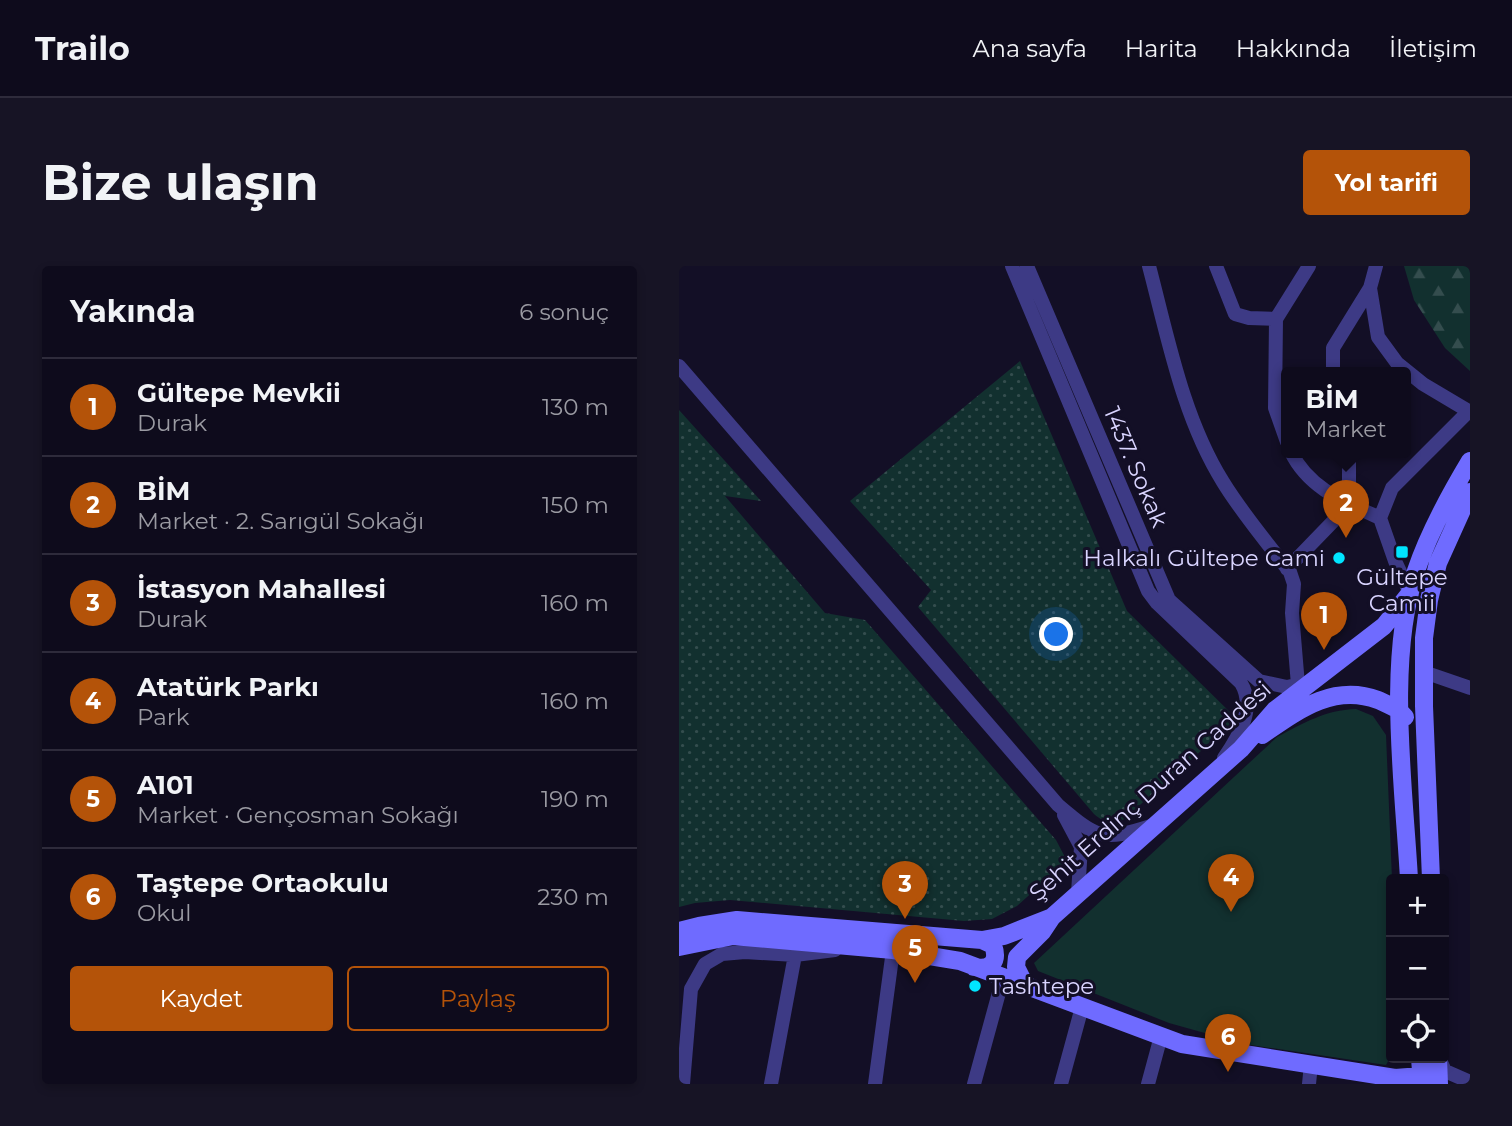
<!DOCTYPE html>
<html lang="tr">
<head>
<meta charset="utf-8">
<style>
  body { margin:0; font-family:Montserrat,sans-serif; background:#171425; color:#f1f3f6 }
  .controls { position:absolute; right:21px; bottom:21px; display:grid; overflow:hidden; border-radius:7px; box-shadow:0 4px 10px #0003 }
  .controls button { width:63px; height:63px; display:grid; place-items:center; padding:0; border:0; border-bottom:2px solid #2e2b3b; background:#0e0b1c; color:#f1f3f6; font:35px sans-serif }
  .you { position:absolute; left:378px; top:369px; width:24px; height:24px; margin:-18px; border:5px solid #fff; border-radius:50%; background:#1a73e8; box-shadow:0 0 0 10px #1a73e833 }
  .badge { display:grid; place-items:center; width:46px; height:46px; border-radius:50%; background:#b45309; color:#fff; font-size:23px; font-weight:700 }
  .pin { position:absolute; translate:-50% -58px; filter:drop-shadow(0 2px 4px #0008) }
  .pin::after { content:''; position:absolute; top:37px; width:24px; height:21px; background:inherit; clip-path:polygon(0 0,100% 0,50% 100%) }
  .popup { position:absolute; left:602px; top:101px; width:130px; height:91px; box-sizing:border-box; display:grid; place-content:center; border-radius:7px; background:#0e0b1c; filter:drop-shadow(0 2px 5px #0005); font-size:23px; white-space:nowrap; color:#9b9ba3 }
  .popup b { font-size:26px; color:#f1f3f6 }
  .popup::after { content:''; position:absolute; left:50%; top:100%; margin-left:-14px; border:14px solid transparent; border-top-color:#0e0b1c }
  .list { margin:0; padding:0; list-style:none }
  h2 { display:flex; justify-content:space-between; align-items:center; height:91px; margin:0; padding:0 28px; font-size:30px }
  h2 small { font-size:23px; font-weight:400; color:#9b9ba3 }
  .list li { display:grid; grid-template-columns:46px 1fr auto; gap:21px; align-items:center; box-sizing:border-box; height:98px; padding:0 28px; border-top:2px solid #2e2b3b }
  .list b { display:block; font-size:26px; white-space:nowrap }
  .list p { margin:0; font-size:23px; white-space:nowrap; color:#9b9ba3 }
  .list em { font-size:23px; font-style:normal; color:#9b9ba3 }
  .actions { display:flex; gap:14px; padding:21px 28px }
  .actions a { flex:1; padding:16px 0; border:2px solid #b45309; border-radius:7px; text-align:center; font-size:24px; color:#b45309 }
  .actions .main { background:#b45309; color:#fff }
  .icon { flex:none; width:38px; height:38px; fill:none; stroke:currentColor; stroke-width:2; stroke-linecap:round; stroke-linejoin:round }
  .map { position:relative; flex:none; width:791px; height:818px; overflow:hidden; border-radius:7px }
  header { display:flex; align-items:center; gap:42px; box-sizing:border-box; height:98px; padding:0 35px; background:#0e0b1c; border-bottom:2px solid #2e2b3b }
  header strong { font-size:33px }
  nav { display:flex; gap:38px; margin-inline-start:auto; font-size:24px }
  .intro { display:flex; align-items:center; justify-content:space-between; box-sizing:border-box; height:168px; padding:0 42px }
  h1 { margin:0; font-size:49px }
  .button { padding:18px 32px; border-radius:7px; background:#b45309; color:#fff; font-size:24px; font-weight:700 }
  main { display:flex; gap:42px; padding:0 42px }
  aside { flex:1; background:#0e0b1c; border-radius:7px; box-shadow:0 4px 10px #0003 }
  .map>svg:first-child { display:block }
  .grass { fill:url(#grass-dots) }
  .forest { fill:url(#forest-firs) }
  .park { fill:#12302f }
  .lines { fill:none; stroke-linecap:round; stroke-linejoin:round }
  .minor { stroke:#3d3a85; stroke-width:14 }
  .secondary { stroke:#6f6bff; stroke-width:18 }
  .poi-dot { fill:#00e5ff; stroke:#130f26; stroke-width:2.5 }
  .labels { text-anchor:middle; stroke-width:6; stroke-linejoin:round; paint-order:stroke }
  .street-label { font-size:23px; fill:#d9d4ff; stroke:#130f26 }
  .poi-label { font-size:23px; fill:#d9d4ff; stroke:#130f26; text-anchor:end }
</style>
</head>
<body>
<header>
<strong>Trailo</strong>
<nav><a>Ana sayfa</a><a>Harita</a><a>Hakkında</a><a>İletişim</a></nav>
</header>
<div class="intro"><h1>Bize ulaşın</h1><a class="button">Yol tarifi</a></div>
<main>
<aside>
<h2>Yakında<small>6 sonuç</small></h2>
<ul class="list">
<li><span class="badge">1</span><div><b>Gültepe Mevkii</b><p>Durak</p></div><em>130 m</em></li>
<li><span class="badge">2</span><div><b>BİM</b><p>Market · 2. Sarıgül Sokağı</p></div><em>150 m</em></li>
<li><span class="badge">3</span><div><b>İstasyon Mahallesi</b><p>Durak</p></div><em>160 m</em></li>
<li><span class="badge">4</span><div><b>Atatürk Parkı</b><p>Park</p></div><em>160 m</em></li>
<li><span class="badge">5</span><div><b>A101</b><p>Market · Gençosman Sokağı</p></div><em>190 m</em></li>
<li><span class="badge">6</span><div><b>Taştepe Ortaokulu</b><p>Okul</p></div><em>230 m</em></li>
</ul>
<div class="actions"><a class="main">Kaydet</a><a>Paylaş</a></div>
</aside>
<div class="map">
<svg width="791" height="818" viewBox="0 0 791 818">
  <defs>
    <pattern id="grass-dots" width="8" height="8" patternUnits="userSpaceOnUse" patternTransform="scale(1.75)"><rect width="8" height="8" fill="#12302f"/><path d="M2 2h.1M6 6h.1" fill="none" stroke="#344d4e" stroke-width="1.8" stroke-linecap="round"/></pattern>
    <pattern id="forest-firs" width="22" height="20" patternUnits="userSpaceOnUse" patternTransform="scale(1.75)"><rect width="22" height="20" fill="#12302f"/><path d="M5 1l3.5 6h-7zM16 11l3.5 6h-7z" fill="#344d4e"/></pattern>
  </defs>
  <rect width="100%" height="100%" fill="#130f26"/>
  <!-- grass -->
  <path class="grass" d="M 341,95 L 448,345 L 558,453 L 444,554 C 432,557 425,557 415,548 L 239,341 L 252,324 L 171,235 Z
    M 0,144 L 82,235 L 46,230 L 146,347 L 186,354 L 377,574 L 388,595 L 338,640 L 313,653 L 285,655 L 51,634 L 16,637 L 0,641 Z"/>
  <!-- forest -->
  <path class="forest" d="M 725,0 L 791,0 L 791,105 L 766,82 L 735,34 Z"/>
  <!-- park -->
  <path class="park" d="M 677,443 L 694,450 L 707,469 L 713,613 L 712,790 L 707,799 L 565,778 L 490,757 L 359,705 L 355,697 L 598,471 C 625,457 646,444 677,443 Z"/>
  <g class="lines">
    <!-- minor -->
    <path class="minor" d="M 333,0 L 469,325 L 478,337 L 562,417 C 577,442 560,470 545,492
      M 348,0 L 490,334 L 580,415 L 608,421 L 630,416
      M 470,0 C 489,72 504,152 544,216 C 563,247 588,277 611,306 L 615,318 L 613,347 L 619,419
      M 537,0 L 556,48 L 570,52 L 597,53
      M 697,0 L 691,22 L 699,71 L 718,97 L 744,118 L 791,146
      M 0,100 L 379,539 C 418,572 423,576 472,560
      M 654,106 L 654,82 L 691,22
      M 608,176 L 596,142 L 597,53 L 630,0
      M 612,186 C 630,223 666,236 701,252
      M 608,303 L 670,239 L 670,186
      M 731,327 L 716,295 L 701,252 L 713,222 L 790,145
      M 745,406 L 791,422
      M 385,549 L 402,581 L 399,627
      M 760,792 L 766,805 L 791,816
      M 4,818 L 12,723 L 26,698 L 43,688 L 66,686 L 116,689 L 156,684
      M 92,818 L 116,689
      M 196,818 L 214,684
      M 295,818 L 324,712
      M 382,818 L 403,741
      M 469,818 L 482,770
      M 630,818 L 632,798"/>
    <!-- secondary -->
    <path class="secondary" d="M 583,469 C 618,445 654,417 699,434 C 710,439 719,442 726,451
      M 730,613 C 725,521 707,393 737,305 C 750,266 770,230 791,195
      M 752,613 L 745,440 L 745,372 L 750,334 L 759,297 L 791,226
      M 0,665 L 20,660 L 58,654 L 303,674 L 325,670 L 373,651 L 562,483 L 596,444 L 705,360 L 731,327
      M 0,681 L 54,670 L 214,684 L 281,695 L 503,778 L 716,812 L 742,810
      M 295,701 C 312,704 320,696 314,679 L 303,674
      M 346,719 L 337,701 L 338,691 L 363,666 L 373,651
      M 741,792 L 743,818
      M 759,792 L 760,818"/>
  </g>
  <!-- markers -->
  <g class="poi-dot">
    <rect x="716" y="279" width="14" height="14" rx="3.5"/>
    <circle cx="660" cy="292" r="7"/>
    <circle cx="296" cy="720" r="7"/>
  </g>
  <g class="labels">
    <!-- street labels -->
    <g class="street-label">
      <text transform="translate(457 201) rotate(67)" y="8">1437. Sokak</text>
      <text transform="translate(471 525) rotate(-42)" y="8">Şehit Erdinç Duran Caddesi</text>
    </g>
    <!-- poi labels -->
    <g class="poi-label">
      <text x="646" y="300">Halkalı Gültepe Cami</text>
      <text x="723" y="319" text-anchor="middle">Gültepe<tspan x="723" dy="26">Camii</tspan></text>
      <text x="310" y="728" text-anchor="start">Tashtepe</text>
    </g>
  </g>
</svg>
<div class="controls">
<button>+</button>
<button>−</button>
<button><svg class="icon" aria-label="locate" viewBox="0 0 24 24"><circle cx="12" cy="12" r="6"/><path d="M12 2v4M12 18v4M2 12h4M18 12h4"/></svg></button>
</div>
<div class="you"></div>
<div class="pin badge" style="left:645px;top:384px">1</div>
<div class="pin badge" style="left:667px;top:272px">2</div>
<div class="popup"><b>BİM</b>Market</div>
<div class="pin badge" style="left:226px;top:653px">3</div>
<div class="pin badge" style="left:552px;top:646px">4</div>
<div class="pin badge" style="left:236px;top:717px">5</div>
<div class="pin badge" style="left:549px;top:806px">6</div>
</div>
</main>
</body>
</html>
